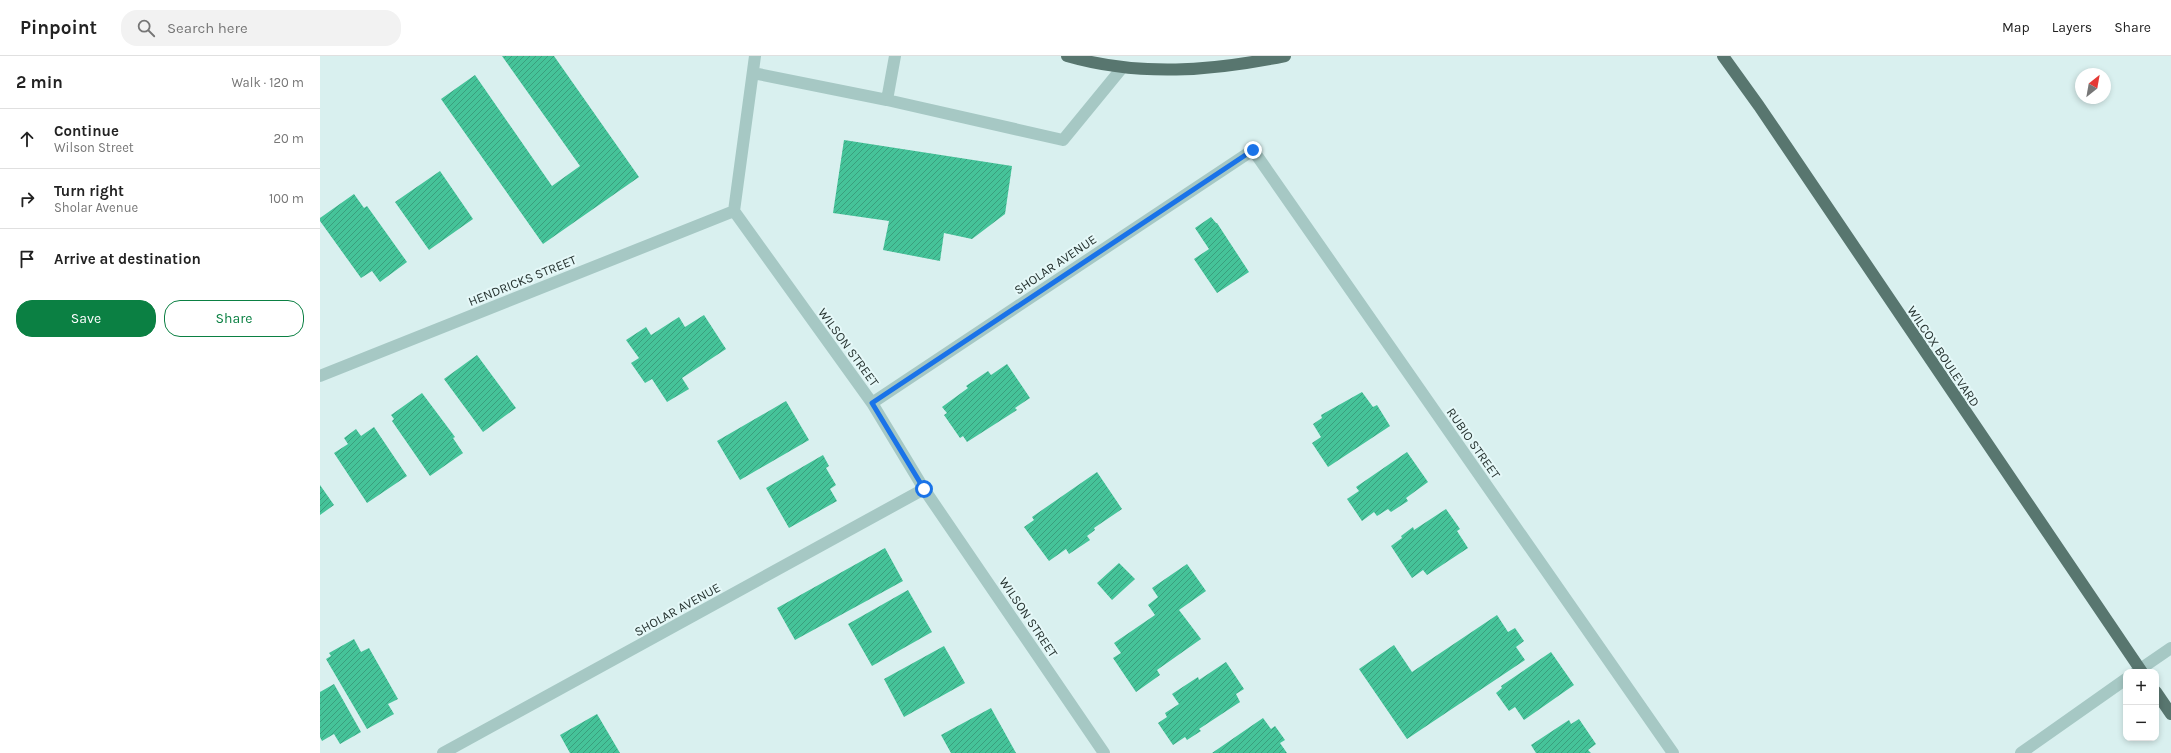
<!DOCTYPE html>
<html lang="en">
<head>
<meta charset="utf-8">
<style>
  body { margin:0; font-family:Karla,sans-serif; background:#f2f2f2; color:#222 }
  .controls { position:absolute; right:12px; bottom:12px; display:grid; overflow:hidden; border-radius:8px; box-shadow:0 2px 6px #0003 }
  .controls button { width:36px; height:36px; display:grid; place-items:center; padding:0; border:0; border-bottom:1px solid #e0e0e0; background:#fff; color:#222; font:20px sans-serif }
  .compass { position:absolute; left:1755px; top:12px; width:36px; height:36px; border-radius:50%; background:#fff; box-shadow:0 2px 6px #0003; rotate:31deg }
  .stop { position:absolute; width:12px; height:12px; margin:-9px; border:3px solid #1a73e8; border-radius:50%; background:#fff }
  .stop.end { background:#1a73e8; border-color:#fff; box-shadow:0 1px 4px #0008 }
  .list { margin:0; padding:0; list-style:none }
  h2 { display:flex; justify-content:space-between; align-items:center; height:52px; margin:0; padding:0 16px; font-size:17px }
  h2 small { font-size:13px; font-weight:400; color:#767676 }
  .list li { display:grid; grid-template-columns:26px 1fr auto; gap:12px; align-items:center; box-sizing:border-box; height:60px; padding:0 16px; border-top:1px solid #e0e0e0 }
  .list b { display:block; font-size:15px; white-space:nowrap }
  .list p { margin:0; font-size:13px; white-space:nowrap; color:#767676 }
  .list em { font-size:13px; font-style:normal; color:#767676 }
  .actions { display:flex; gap:8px; padding:12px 16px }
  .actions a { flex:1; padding:9px 0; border:1px solid #0b8043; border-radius:16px; text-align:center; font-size:14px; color:#0b8043 }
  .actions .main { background:#0b8043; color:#fff }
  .icon { flex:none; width:22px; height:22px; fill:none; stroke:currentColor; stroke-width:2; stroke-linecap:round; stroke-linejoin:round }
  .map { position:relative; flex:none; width:1851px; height:697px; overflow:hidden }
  header { display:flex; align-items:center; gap:24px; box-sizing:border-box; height:56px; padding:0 20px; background:#fff; border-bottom:1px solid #e0e0e0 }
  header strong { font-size:19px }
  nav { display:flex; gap:22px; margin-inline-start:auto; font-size:14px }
  .search { width:280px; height:36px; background:#f2f2f2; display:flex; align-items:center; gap:10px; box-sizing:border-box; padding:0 14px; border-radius:16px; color:#767676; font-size:15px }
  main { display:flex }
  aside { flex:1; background:#fff }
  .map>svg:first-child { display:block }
  .building { fill:url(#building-hatch) }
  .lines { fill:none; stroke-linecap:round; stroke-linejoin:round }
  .minor { stroke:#a6c8c4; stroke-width:12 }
  .major { stroke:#58766f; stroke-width:12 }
  .route { stroke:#1a73e8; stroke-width:5 }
  .labels { text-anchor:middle; stroke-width:4; stroke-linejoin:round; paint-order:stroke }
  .street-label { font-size:13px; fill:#273431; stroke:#e5f8f8 }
</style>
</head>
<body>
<header>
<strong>Pinpoint</strong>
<div class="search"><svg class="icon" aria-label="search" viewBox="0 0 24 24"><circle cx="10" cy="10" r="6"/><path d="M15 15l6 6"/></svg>Search here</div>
<nav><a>Map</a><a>Layers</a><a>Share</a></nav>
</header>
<main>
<aside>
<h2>2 min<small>Walk · 120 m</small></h2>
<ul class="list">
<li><svg class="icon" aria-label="ahead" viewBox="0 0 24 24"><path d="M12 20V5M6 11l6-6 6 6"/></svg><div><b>Continue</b><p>Wilson Street</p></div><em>20 m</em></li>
<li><svg class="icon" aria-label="right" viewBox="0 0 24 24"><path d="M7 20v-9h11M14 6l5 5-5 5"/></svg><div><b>Turn right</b><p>Sholar Avenue</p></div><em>100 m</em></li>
<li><svg class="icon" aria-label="arrive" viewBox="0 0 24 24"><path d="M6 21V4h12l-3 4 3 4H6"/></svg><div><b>Arrive at destination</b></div></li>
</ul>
<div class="actions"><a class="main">Save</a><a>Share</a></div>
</aside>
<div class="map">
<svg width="1851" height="697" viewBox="0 0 1851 697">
  <defs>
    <pattern id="building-hatch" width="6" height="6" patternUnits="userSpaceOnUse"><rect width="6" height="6" fill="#45c399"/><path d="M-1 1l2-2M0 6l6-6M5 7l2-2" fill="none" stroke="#3a9f7d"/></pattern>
  </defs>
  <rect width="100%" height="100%" fill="#d9f0ef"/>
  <!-- building -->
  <path class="building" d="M 182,0 L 234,0 L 319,121 L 223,188 L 121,43 L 155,19 L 232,130 L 260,110 Z
    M 524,84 L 692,110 L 685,158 L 652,183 L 624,177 L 620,205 L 563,194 L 569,165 L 513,157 Z
    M 120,115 L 153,163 L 109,194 L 75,146 Z
    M 34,138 L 44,152 L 47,150 L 87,206 L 60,226 L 52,215 L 41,222 L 0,165 L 0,162 Z
    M 891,161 L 896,167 L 897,167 L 929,216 L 897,237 L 874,203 L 889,193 L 875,172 Z
    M 384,259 L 406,293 L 362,322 L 369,333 L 347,346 L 332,323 L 325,327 L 311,307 L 319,302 L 306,284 L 326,271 L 331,279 L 359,261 L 365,271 Z
    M 157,299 L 196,352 L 163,376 L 124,323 Z
    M 687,308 L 710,342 L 695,352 L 697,354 L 647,386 L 643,380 L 640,382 L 624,359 L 627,357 L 622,351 L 648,332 L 646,330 L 668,315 L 671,319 Z
    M 1042,336 L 1053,351 L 1057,349 L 1070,370 L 1008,411 L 992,387 L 1001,381 L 993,368 L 1002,362 L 1001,359 Z
    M 102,337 L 135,381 L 133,382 L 143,397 L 110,420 L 72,365 L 74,363 L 71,359 Z
    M 466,345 L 489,384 L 420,424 L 397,385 Z
    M 54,371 L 87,420 L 47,447 L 14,397 L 28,388 L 24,382 L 36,373 L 41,380 Z
    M 1087,396 L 1108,426 L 1086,442 L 1088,445 L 1071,456 L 1068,453 L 1057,460 L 1054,456 L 1042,465 L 1027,443 L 1039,435 L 1036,431 Z
    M 503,399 L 509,410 L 506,412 L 516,429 L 510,433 L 517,445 L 469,472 L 446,432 Z
    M 777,416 L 802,453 L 774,472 L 775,474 L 767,480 L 770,484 L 749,498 L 746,493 L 729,505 L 704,471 L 714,464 L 712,461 Z
    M 0,429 L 14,449 L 0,459 Z
    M 1126,453 L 1140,473 L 1137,475 L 1148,492 L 1107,519 L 1103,514 L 1092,522 L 1071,490 L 1082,482 L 1081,480 L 1093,471 L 1094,474 Z
    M 565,492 L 583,525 L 475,584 L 457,552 Z
    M 799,507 L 815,523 L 792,544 L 777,527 Z
    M 867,508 L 886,535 L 859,554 L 881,583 L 837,614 L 840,619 L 816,636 L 793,602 L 801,597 L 794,587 L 835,559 L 828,549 L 838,541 L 832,532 Z
    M 588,534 L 612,576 L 552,610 L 528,568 Z
    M 1177,559 L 1188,576 L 1195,572 L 1204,585 L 1196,591 L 1205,604 L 1087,683 L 1039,613 L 1074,589 L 1092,616 Z
    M 34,583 L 41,596 L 49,592 L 78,643 L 68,648 L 74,658 L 47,673 L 6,603 L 11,600 L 9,597 Z
    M 624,590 L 645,627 L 584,661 L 564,623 Z
    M 1231,596 L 1254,629 L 1204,664 L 1195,651 L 1189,655 L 1176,637 L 1182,632 L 1181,630 Z
    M 906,606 L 924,633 L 916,638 L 920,646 L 879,673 L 881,675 L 867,684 L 865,681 L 853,689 L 838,667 L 847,661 L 845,657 L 859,648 L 852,638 L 878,621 L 879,624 Z
    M 14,628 L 41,676 L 20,688 L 14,678 L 2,685 L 0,681 L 0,636 Z
    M 671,652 L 696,697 L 631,697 L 621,679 Z
    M 277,658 L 300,697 L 250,697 L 240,679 Z
    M 943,662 L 951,673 L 955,670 L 965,684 L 960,687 L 967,697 L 892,697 Z
    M 1259,663 L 1276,688 L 1268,694 L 1271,697 L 1216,697 L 1211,689 L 1249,664 L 1251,668 Z"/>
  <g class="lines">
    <!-- minor -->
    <path class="minor" d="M 435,0 L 414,155 L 552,347 L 604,433 L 784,697
      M 433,17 L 567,44 L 743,84 L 802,12
      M 567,44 L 575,0
      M 0,320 L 414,155
      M 552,347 L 933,94 L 1353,697
      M 1816,616 L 1851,592
      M 123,697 L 604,433
      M 1701,697 L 1806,623"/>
    <!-- major -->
    <path class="major" d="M 747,0 C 820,21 892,15 965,0
      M 1403,0 L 1439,50 L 1822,616
      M 1836,636 L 1851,658"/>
  </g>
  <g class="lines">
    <!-- route -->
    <path class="route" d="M 604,433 L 552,347 L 933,94"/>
  </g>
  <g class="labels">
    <!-- street labels -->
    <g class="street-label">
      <text transform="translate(735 208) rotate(-34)" y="5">SHOLAR AVENUE</text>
      <text transform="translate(202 224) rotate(-22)" y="5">HENDRICKS STREET</text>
      <text transform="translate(529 291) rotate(54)" y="5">WILSON STREET</text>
      <text transform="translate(1624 300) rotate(56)" y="5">WILCOX BOULEVARD</text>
      <text transform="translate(1154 387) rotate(55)" y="5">RUBIO STREET</text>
      <text transform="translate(357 553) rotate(-29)" y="5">SHOLAR AVENUE</text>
      <text transform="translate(709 561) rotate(56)" y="5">WILSON STREET</text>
    </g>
  </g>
</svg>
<div class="controls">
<button>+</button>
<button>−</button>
</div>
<svg class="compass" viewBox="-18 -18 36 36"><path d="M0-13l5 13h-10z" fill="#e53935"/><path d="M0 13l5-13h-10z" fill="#767676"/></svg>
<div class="stop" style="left:604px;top:433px"></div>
<div class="stop end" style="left:933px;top:94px"></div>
</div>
</main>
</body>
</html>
